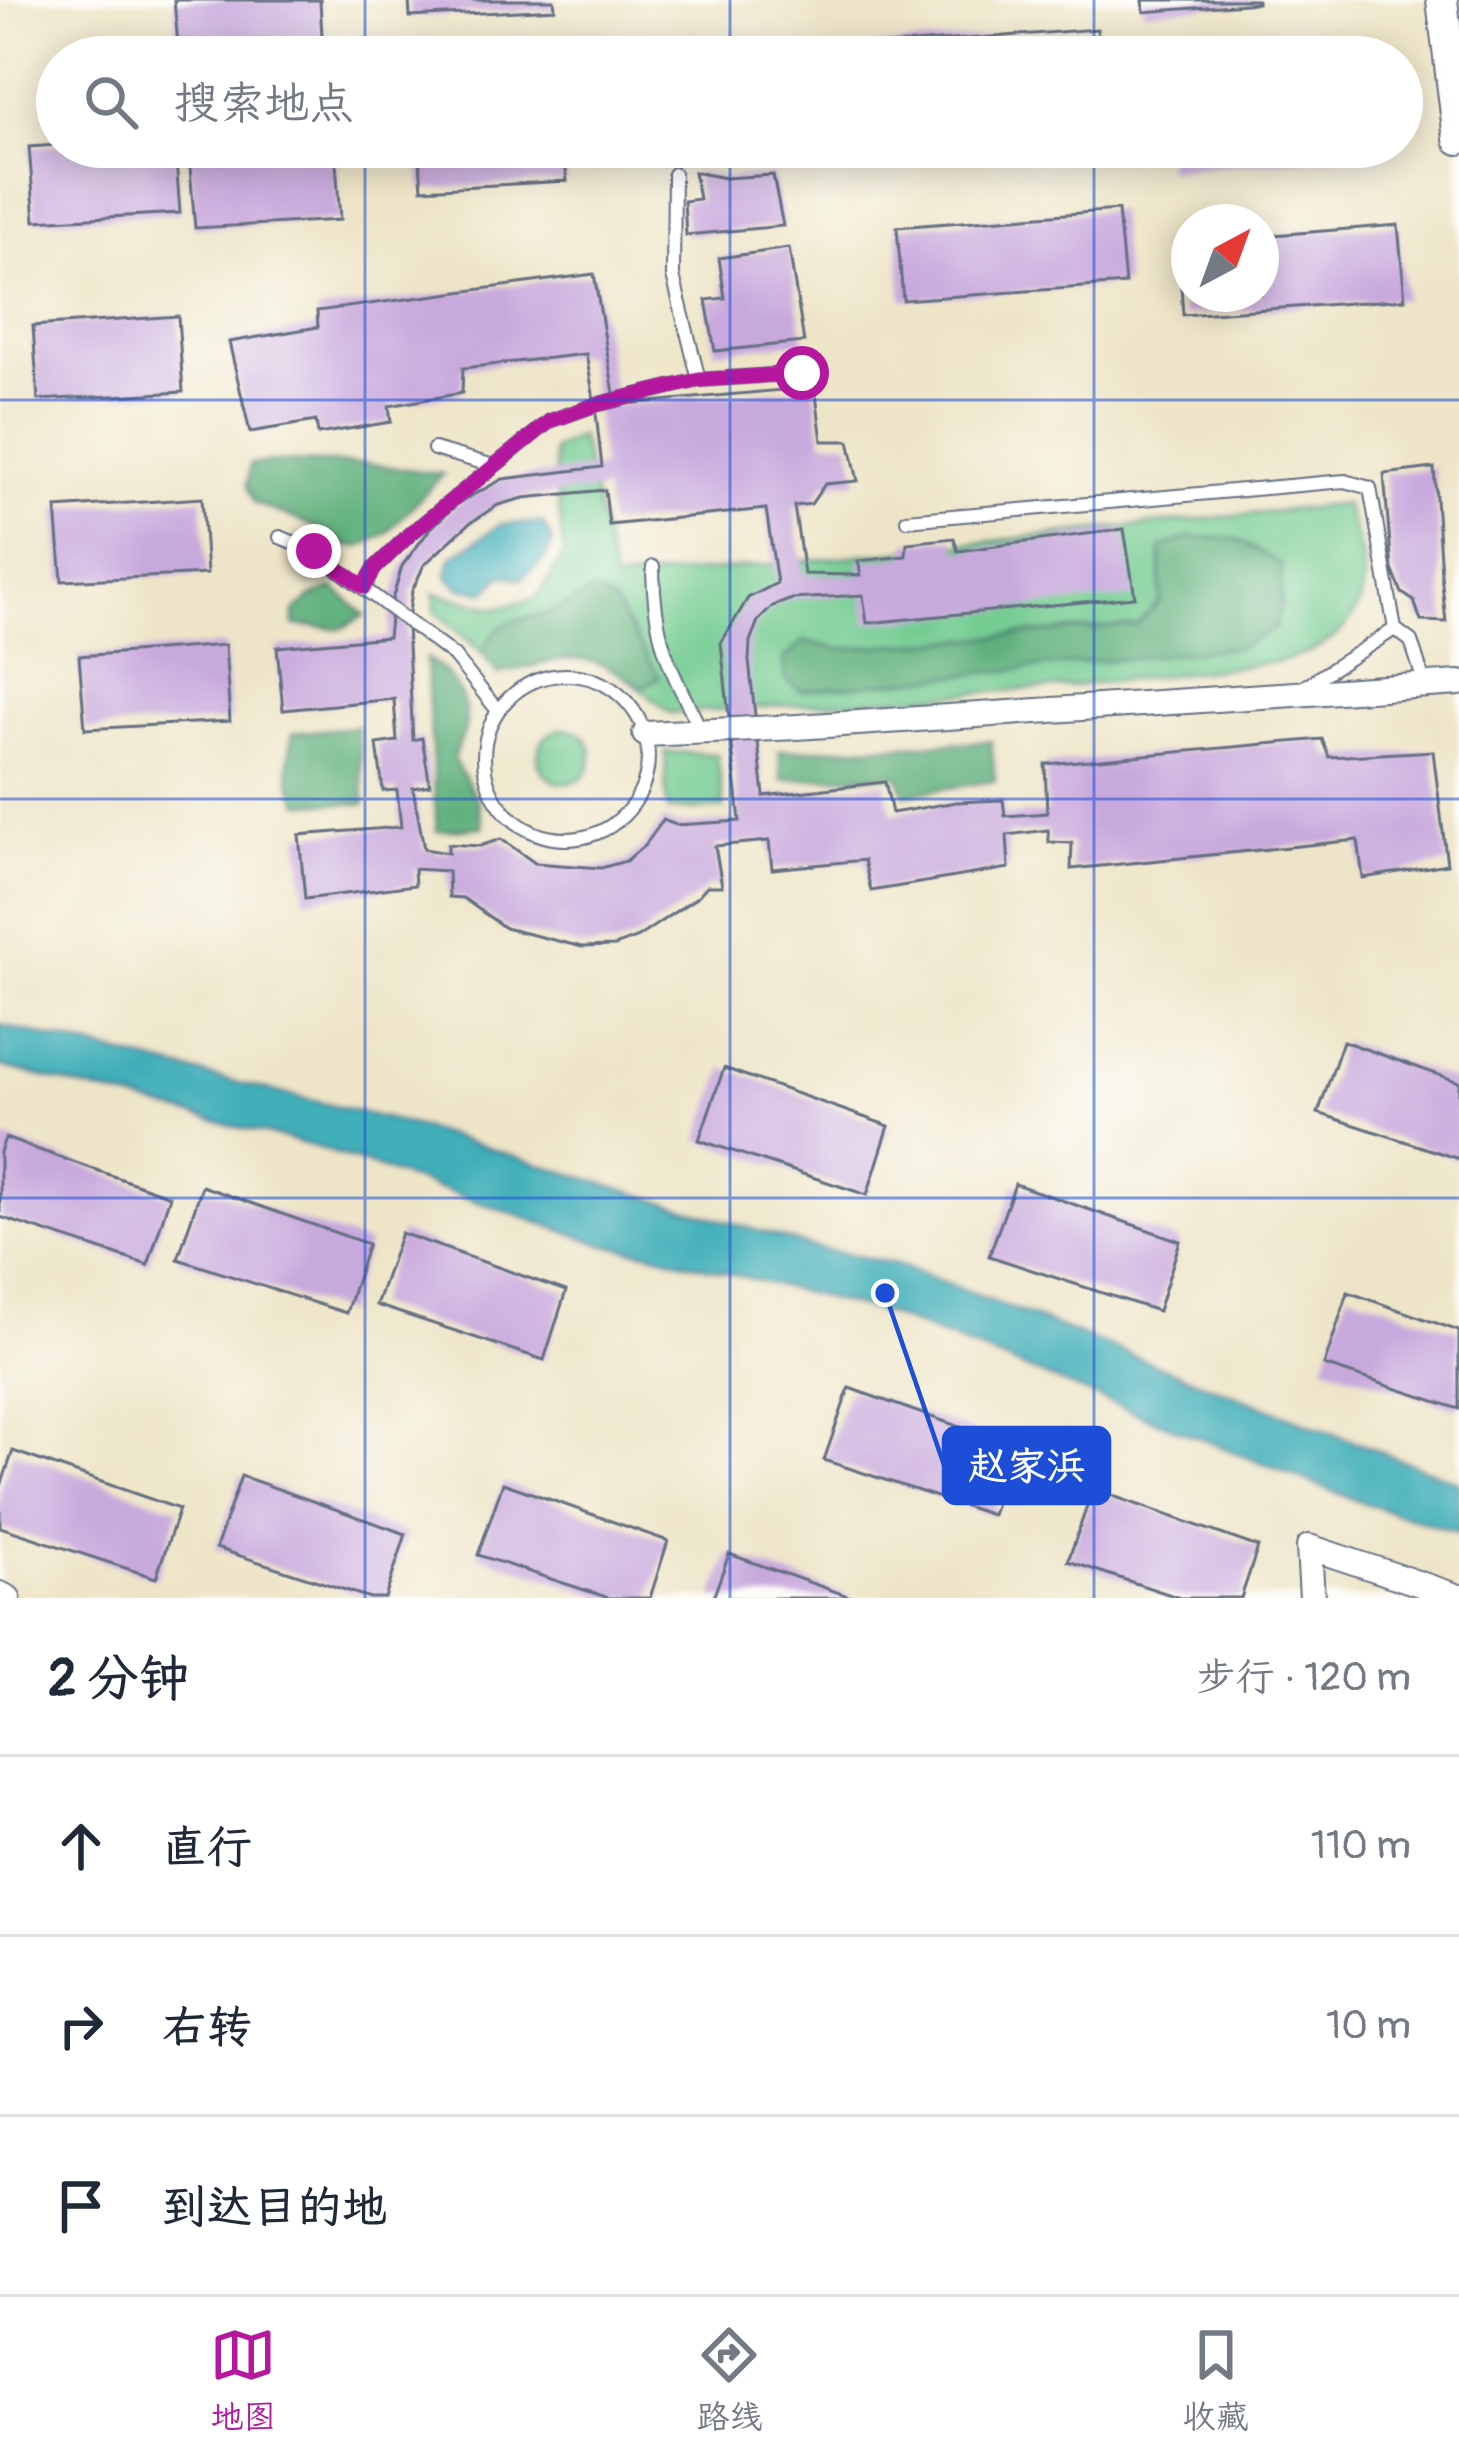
<!DOCTYPE html>
<html lang="zh">
<head>
<meta charset="utf-8">
<style>
  body { margin:0; font-family:Pangolin,"LXGW WenKai TC",sans-serif; background:#f2f2f3; color:#1f2937 }
  .compass { position:absolute; left:1171px; top:204px; width:108px; height:108px; border-radius:50%; background:#fff; box-shadow:0 6px 30px #0003; rotate:41deg }
  .stop { position:absolute; width:36px; height:36px; margin:-27px; border:9px solid #b5179e; border-radius:50%; background:#fff }
  .stop.end { background:#b5179e; border-color:#fff; box-shadow:0 3px 12px #0008 }
  .list { margin:0; padding:0; list-style:none }
  h2 { display:flex; justify-content:space-between; align-items:center; height:156px; margin:0; padding:0 48px; font-size:51px }
  h2 small { font-size:39px; font-weight:400; color:#747a83 }
  .list li { display:grid; grid-template-columns:78px 1fr auto; gap:36px; align-items:center; box-sizing:border-box; height:180px; padding:0 48px; border-top:3px solid #e0e1e3 }
  .list b { display:block; font-size:45px; white-space:nowrap }
  .list em { font-size:39px; font-style:normal; color:#747a83 }
  .icon { flex:none; width:66px; height:66px; fill:none; stroke:currentColor; stroke-width:2; stroke-linecap:round; stroke-linejoin:round }
  .map { position:relative; flex:none; width:1459px; height:1598px; overflow:hidden }
  .search { position:absolute; background:#fff; box-shadow:0 6px 30px #0003; left:36px; right:36px; top:36px; height:132px; display:flex; align-items:center; gap:30px; box-sizing:border-box; padding:0 42px; border-radius:66px; color:#747a83; font-size:45px }
  .sheet { height:696px; background:#fff }
  nav { display:flex; justify-content:space-around; align-items:center; box-sizing:border-box; height:168px; border-top:3px solid #e0e1e3; background:#fff; font-size:33px; color:#747a83 }
  nav a { display:grid; justify-items:center; gap:6px }
  nav .on { color:#b5179e }
  .map>svg:first-child { display:block }
  .green { fill:#74cc92; stroke:#487e78; stroke-width:3 }
  .forest { fill:#5fb07c; stroke:#3d706d; stroke-width:3 }
  .water { fill:#3fafb9; stroke:#2d6f8c; stroke-width:3 }
  .building { fill:#c8a9dd; fill-rule:evenodd }
  .lines { fill:none; stroke-linecap:round; stroke-linejoin:round }
  .service-casing { stroke:#656f83; stroke-width:16 }
  .minor-casing { stroke:#656f83; stroke-width:28 }
  .tertiary-casing { stroke:#656f83; stroke-width:34 }
  .service { stroke:#fff; stroke-width:12 }
  .minor { stroke:#fff; stroke-width:24 }
  .tertiary { stroke:#fff; stroke-width:30 }
  .route { stroke:#b5179e; stroke-width:15 }
  .grid { fill:none; stroke:#1d4ed8; stroke-width:3; stroke-opacity:0.55 }
  .leader { fill:none; stroke:#1d4ed8; stroke-width:4.5 }
  .callout-dot { fill:#1d4ed8; stroke:#fdfcf7; stroke-width:4.5 }
  .callout { fill:#1d4ed8; stroke:#1d4ed8; stroke-width:4.5 }
  .callout-label { font-size:39px; text-anchor:middle; font-weight:bold; fill:#fff }
</style>
</head>
<body>
<div class="map">
<svg width="1459" height="1598" viewBox="0 0 1459 1598">
  <rect width="100%" height="100%" fill="#fdfcf7"/>
  <filter id="ink" filterUnits="userSpaceOnUse"><feTurbulence type="fractalNoise" baseFrequency=".00833" numOctaves="2"/><feDisplacementMap in="SourceGraphic" scale="24" xChannelSelector="R" yChannelSelector="G"/><feConvolveMatrix kernelMatrix="1 2 1 2 8 2 1 2 1" color-interpolation-filters="sRGB"/></filter>
  <filter id="wash" filterUnits="userSpaceOnUse"><feTurbulence type="fractalNoise" baseFrequency=".004" numOctaves="4" result="noise"/><feDisplacementMap in="SourceGraphic" scale="48" xChannelSelector="R" yChannelSelector="G"/><feGaussianBlur stdDeviation="2.7" result="paint"/><feColorMatrix in="noise" values="0 0 0 0 0 0 0 0 0 0 0 0 0 0 0 0 0 1.4 0 .05"/><feComposite in="paint" operator="in"/></filter>
  <g filter="url(#wash)">
    <rect width="100%" height="100%" fill="#eee5c8"/>
    <!-- green -->
    <path class="green" d="M 580,436 L 614,581 L 1345,504 C 1352,526 1364,554 1364,578 C 1363,627 1320,653 1277,662 L 1066,687 L 670,713 L 619,671 L 578,655 L 498,674 L 482,653 L 435,611 L 434,593 L 496,608 L 537,598 L 564,555 L 553,450 Z
      M538 756a27 27 0 1 1 54 0a27 27 0 1 1-54 0Z
      M 665,752 L 717,754 L 724,808 L 668,810 C 664,790 667,772 665,752 Z"/>
    <!-- forest -->
    <path class="forest" d="M 278,462 L 368,464 L 443,474 L 387,533 L 360,547 L 341,545 L 318,528 L 254,503 L 247,486 L 250,464 Z
      M 1190,537 L 1237,539 L 1281,564 L 1281,607 L 1274,629 L 1241,647 L 801,691 L 786,680 L 783,661 L 803,641 L 840,649 L 1137,625 L 1160,601 L 1161,548 Z
      M 334,588 L 365,615 L 341,629 L 294,625 L 294,612 L 311,597 Z
      M 593,591 L 615,604 L 659,677 L 643,687 C 583,646 565,658 498,674 L 482,653 C 499,616 512,624 547,613 C 563,608 578,599 593,591 Z
      M 426,658 C 449,672 467,694 466,722 C 466,734 456,748 453,759 L 478,801 L 483,827 L 437,831 Z
      M 357,727 L 365,804 L 300,803 C 285,780 288,759 293,733 Z
      M 991,741 L 995,781 L 905,794 L 898,775 L 782,780 L 779,751 Z"/>
    <!-- water -->
    <path class="water" d="M 542,523 L 553,541 L 545,559 L 521,579 L 503,575 L 486,592 L 460,588 L 447,576 L 451,558 L 501,524 Z
      M 0,1025 L 409,1124 L 811,1247 L 896,1264 L 1459,1482 L 1459,1533 L 1360,1502 L 890,1315 L 647,1252 L 605,1245 L 313,1146 L 0,1066 Z"/>
    <g id="blocks">
      <!-- building -->
      <path class="building" d="M 174,0 L 320,0 L 322,37 L 178,45 Z
        M 409,0 L 554,0 L 555,9 L 410,17 Z
        M 1143,0 L 1257,0 L 1257,3 L 1144,12 Z
        M 1097,29 L 1100,57 L 877,57 L 876,46 Z
        M 57,145 L 175,147 L 180,213 L 35,221 L 29,147 Z
        M 299,147 L 335,147 L 340,220 L 195,228 L 189,155 Z
        M 419,147 L 564,147 L 567,181 L 422,189 Z
        M 659,147 L 805,147 L 805,158 L 661,165 Z
        M 1166,147 L 1388,147 L 1389,153 L 1167,170 Z
        M 694,172 L 725,178 L 773,175 L 783,226 L 686,235 L 684,201 L 699,199 Z
        M 1118,210 L 1125,284 L 903,300 L 897,227 Z
        M 1398,225 L 1405,299 L 1183,315 L 1178,242 L 1189,242 L 1189,294 L 1261,294 L 1261,236 Z
        M 789,248 L 804,342 L 715,351 L 706,300 L 725,298 L 719,258 Z
        M 594,274 L 616,405 L 815,387 L 822,441 L 849,441 L 858,481 L 825,484 L 811,504 L 794,506 L 804,574 L 861,575 L 858,561 L 906,556 L 907,543 L 954,538 L 958,551 L 1124,529 L 1135,597 L 867,623 L 863,595 L 792,599 L 773,606 L 758,621 L 750,641 L 749,661 L 764,796 L 885,782 L 892,813 L 956,802 L 1003,800 L 1005,816 L 1047,813 L 1045,764 L 1322,739 L 1329,757 L 1433,751 L 1447,864 L 1363,878 L 1358,840 L 1071,869 L 1072,843 L 1049,842 L 1048,830 L 1007,835 L 1009,868 L 871,891 L 864,860 L 772,869 L 769,841 L 715,846 L 722,886 L 707,886 L 697,897 L 638,937 L 615,946 L 582,947 L 505,928 L 463,898 L 449,897 L 448,871 L 414,869 L 415,885 L 305,899 L 299,835 L 401,827 L 397,790 L 383,791 L 377,744 L 397,741 L 394,699 L 283,710 L 277,647 L 388,637 L 392,600 L 402,566 L 430,529 L 458,503 L 503,479 L 602,467 L 595,405 L 586,354 L 463,368 L 462,393 L 389,406 L 391,422 L 318,434 L 316,421 L 250,432 L 229,342 L 318,327 L 317,311 ZM 605,490 L 609,525 L 766,509 L 777,583 L 748,598 L 721,643 L 740,821 L 676,825 L 663,820 L 645,845 L 626,861 L 601,868 L 535,863 L 501,839 L 480,846 L 448,844 L 448,853 L 424,849 L 413,788 L 430,785 L 422,738 L 413,740 L 407,626 L 412,591 L 424,565 L 470,523 L 498,505 L 524,498 Z
        M 178,316 L 183,392 L 38,400 L 33,326 Z
        M 1434,468 L 1441,574 L 1446,622 L 1421,621 L 1414,601 L 1402,593 L 1392,569 L 1384,474 Z
        M 202,498 L 207,574 L 62,581 L 56,508 Z
        M 225,645 L 230,721 L 85,729 L 79,656 Z
        M 1343,1041 L 1459,1082 L 1459,1159 L 1318,1113 Z
        M 724,1068 L 889,1126 L 867,1195 L 699,1140 Z
        M 5,1138 L 170,1196 L 148,1265 L 0,1217 L 0,1152 Z
        M 1015,1184 L 1180,1241 L 1158,1311 L 989,1256 Z
        M 202,1186 L 368,1244 L 346,1313 L 178,1259 Z
        M 401,1233 L 566,1291 L 544,1360 L 376,1305 Z
        M 1348,1292 L 1459,1331 L 1459,1409 L 1324,1365 Z
        M 849,1388 L 1014,1446 L 992,1515 L 824,1460 Z
        M 13,1451 L 179,1509 L 156,1578 L 0,1527 L 0,1489 Z
        M 241,1476 L 406,1534 L 385,1598 L 370,1598 L 216,1548 Z
        M 503,1483 L 668,1541 L 650,1598 L 609,1598 L 478,1555 Z
        M 1093,1489 L 1258,1547 L 1241,1598 L 1180,1598 L 1068,1561 Z
        M 729,1554 L 851,1597 L 851,1598 L 713,1598 Z"/>
    </g>
  </g>
  <g filter="url(#ink)">
    <use href="#blocks" fill-opacity="0" stroke="#656f83" stroke-width="3"/>
    <g class="lines">
      <defs>
        <path id="service" d="M 699,380 L 802,373
          M 434,449 L 494,466
          M 907,520 L 1345,481 L 1370,488 L 1395,629 L 1411,641 L 1425,685
          M 280,537 L 314,551 L 454,656 L 498,711
          M 653,567 C 654,640 669,667 701,730
          M 364,587 L 375,568 L 410,534 L 550,421 L 595,405 L 699,380 L 673,276 L 674,174
          M484 757a82 82 0 1 1 164 0a82 82 0 1 1-164 0Z
          M 1299,690 L 1395,629"/>
        <path id="minor" d="M 645,734 L 797,727 L 1459,683
          M 0,1594 L 8,1598
          M 1312,1598 L 1309,1547 L 1459,1597"/>
        <path id="tertiary" d="M 1442,0 L 1459,139"/>
      </defs>
      <!-- service casing -->
      <use href="#service" class="service-casing"/>
      <!-- minor casing -->
      <use href="#minor" class="minor-casing"/>
      <!-- tertiary casing -->
      <use href="#tertiary" class="tertiary-casing"/>
      <!-- service -->
      <use href="#service" class="service"/>
      <!-- minor -->
      <use href="#minor" class="minor"/>
      <!-- tertiary -->
      <use href="#tertiary" class="tertiary"/>
    </g>
  </g>
  <g class="lines" filter="url(#ink)">
    <!-- route -->
    <path class="route" d="M 314,551 L 364,587 L 375,568 L 410,534 L 550,421 L 595,405 L 699,380 L 802,373"/>
  </g>
  <!-- grid -->
  <path class="grid" d="M 365,0 L 365,57M 730,0 L 730,57M 1094,0 L 1094,57M 365,147 L 365,1598M 730,147 L 730,1598M 1094,147 L 1094,1598M 0,400 L 1459,400M 0,799 L 1459,799M 0,1198 L 1459,1198"/>
  <!-- callouts -->
  <path class="leader" d="M885 1293L944 1465"/>
  <circle class="callout-dot" cx="885" cy="1293" r="12"/>
  <rect class="callout" x="944" y="1428" width="165" height="75" rx="12"/>
  <g class="callout-label">
    <text x="1027" y="1479">赵家浜</text>
  </g>
</svg>
<svg class="compass" viewBox="-18 -18 36 36"><path d="M0-13l5 13h-10z" fill="#e53935"/><path d="M0 13l5-13h-10z" fill="#747a83"/></svg>
<div class="stop" style="left:802px;top:373px"></div>
<div class="stop end" style="left:314px;top:551px"></div>
<div class="search"><svg class="icon" aria-label="search" viewBox="0 0 24 24"><circle cx="10" cy="10" r="6"/><path d="M15 15l6 6"/></svg>搜索地点</div>
</div>
<section class="sheet">
<h2>2 分钟<small>步行 · 120 m</small></h2>
<ul class="list">
<li><svg class="icon" aria-label="ahead" viewBox="0 0 24 24"><path d="M12 20V5M6 11l6-6 6 6"/></svg><div><b>直行</b></div><em>110 m</em></li>
<li><svg class="icon" aria-label="right" viewBox="0 0 24 24"><path d="M7 20v-9h11M14 6l5 5-5 5"/></svg><div><b>右转</b></div><em>10 m</em></li>
<li><svg class="icon" aria-label="arrive" viewBox="0 0 24 24"><path d="M6 21V4h12l-3 4 3 4H6"/></svg><div><b>到达目的地</b></div></li>
</ul>
</section>
<nav>
<a class="on"><svg class="icon" aria-label="map" viewBox="0 0 24 24"><path d="M3 6l6-2 6 2 6-2v14l-6 2-6-2-6 2zM9 4v14M15 6v14"/></svg>地图</a>
<a><svg class="icon" aria-label="directions" viewBox="0 0 24 24"><path d="M12 3l9 9-9 9-9-9zM9 14v-3h6M13 9l2 2-2 2"/></svg>路线</a>
<a><svg class="icon" aria-label="saved" viewBox="0 0 24 24"><path d="M7 4h10v16l-5-4-5 4z"/></svg>收藏</a>
</nav>
</body>
</html>
